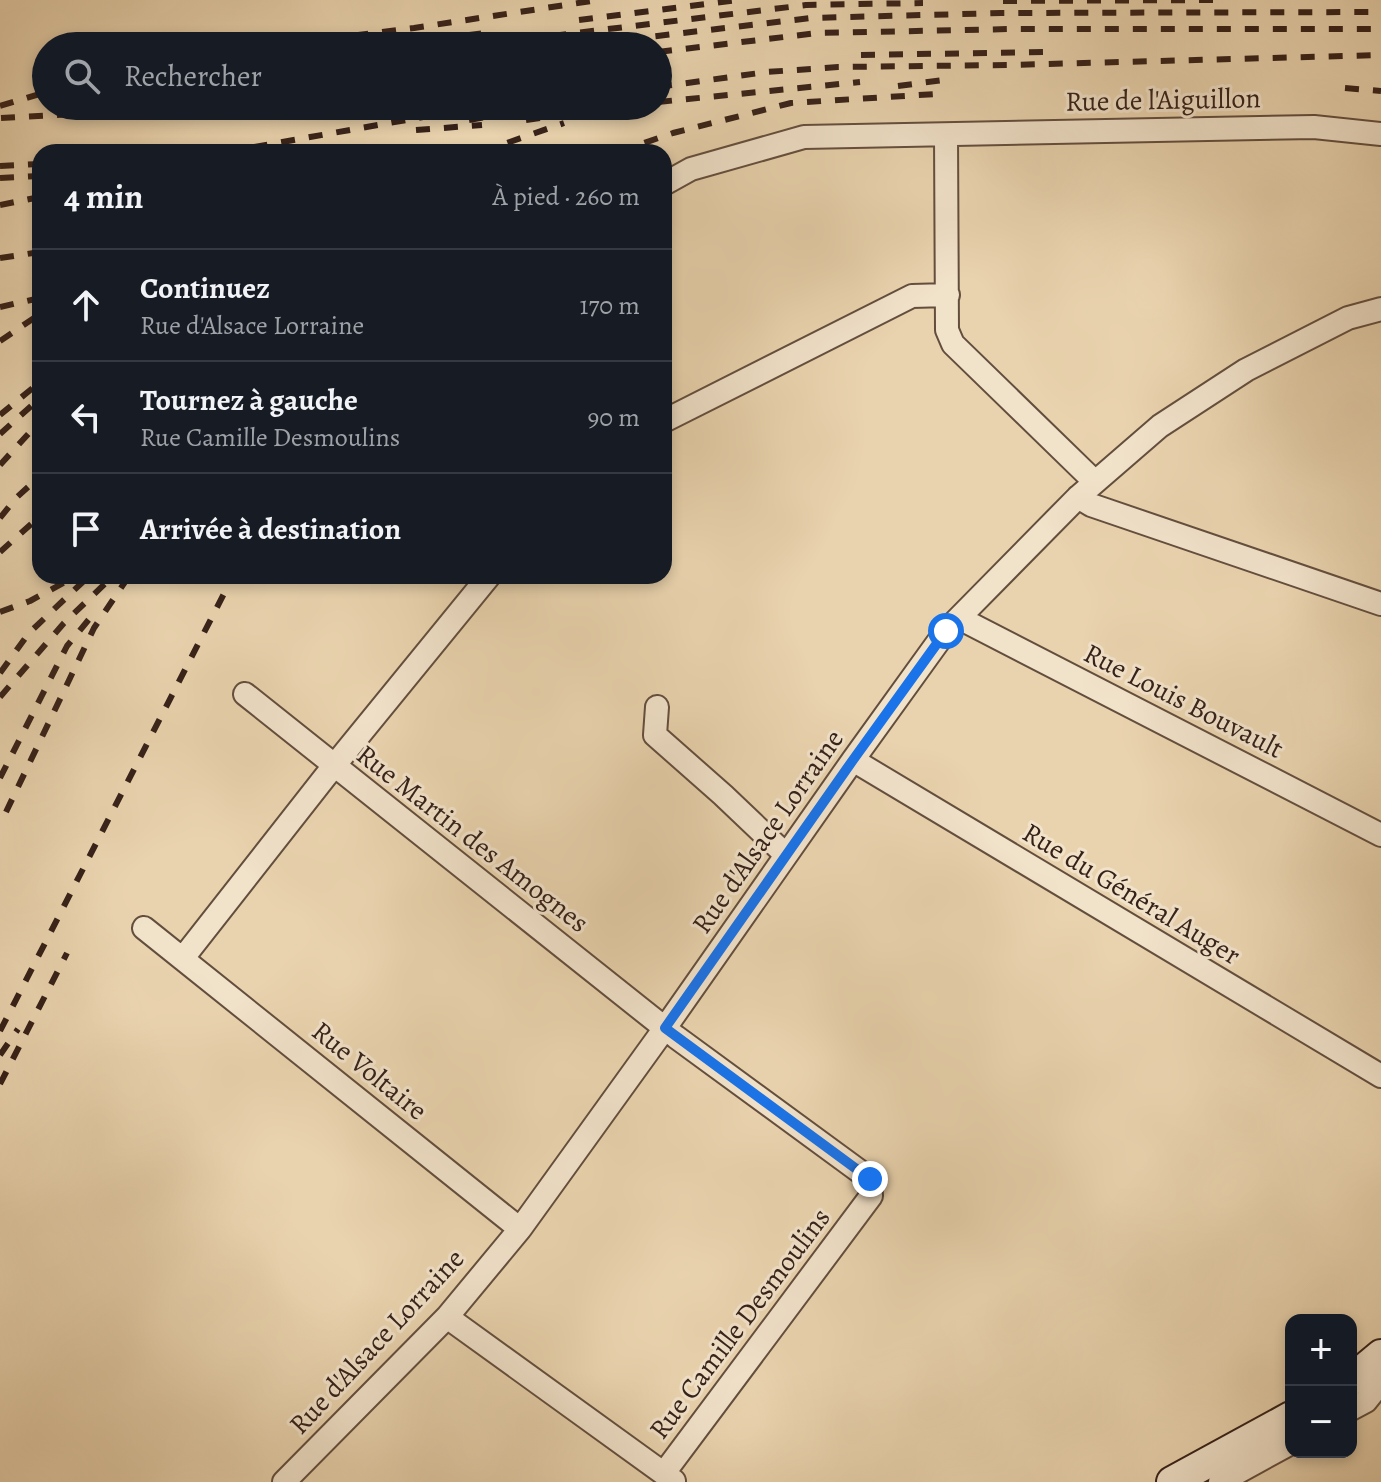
<!DOCTYPE html>
<html lang="fr">
<head>
<meta charset="utf-8">
<style>
  body { margin:0; font-family:Alegreya,serif; background:#242831; color:#f1f3f6 }
  .controls { position:absolute; right:24px; bottom:24px; display:grid; overflow:hidden; border-radius:16px; box-shadow:0 4px 12px #0003 }
  .controls button { width:72px; height:72px; display:grid; place-items:center; padding:0; border:0; border-bottom:2px solid #363941; background:#171b24; color:#f1f3f6; font:40px sans-serif }
  .stop { position:absolute; width:24px; height:24px; margin:-18px; border:6px solid #1a73e8; border-radius:50%; background:#fff }
  .stop.end { background:#1a73e8; border-color:#fff; box-shadow:0 2px 8px #0008 }
  .list { margin:0; padding:0; list-style:none }
  h2 { display:flex; justify-content:space-between; align-items:center; height:104px; margin:0; padding:0 32px; font-size:34px }
  h2 small { font-size:26px; font-weight:400; color:#9ea1a6 }
  .list li { display:grid; grid-template-columns:52px 1fr auto; gap:24px; align-items:center; box-sizing:border-box; height:112px; padding:0 32px; border-top:2px solid #363941 }
  .list b { display:block; font-size:30px; white-space:nowrap }
  .list p { margin:0; font-size:26px; white-space:nowrap; color:#9ea1a6 }
  .list em { font-size:26px; font-style:normal; color:#9ea1a6 }
  .icon { flex:none; width:44px; height:44px; fill:none; stroke:currentColor; stroke-width:2; stroke-linecap:round; stroke-linejoin:round }
  .map { position:relative; flex:none; width:1381px; height:1482px; overflow:hidden }
  .search { position:absolute; background:#171b24; box-shadow:0 4px 12px #0003; left:32px; top:32px; width:640px; height:88px; display:flex; align-items:center; gap:20px; box-sizing:border-box; padding:0 28px; border-radius:44px; color:#9ea1a6; font-size:30px }
  .panel { position:absolute; background:#171b24; box-shadow:0 4px 12px #0003; left:32px; top:144px; width:640px; height:440px; border-radius:24px }
  .map>svg:first-child { display:block }
  .lines { fill:none; stroke-linecap:round; stroke-linejoin:round }
  .street-casing { stroke:#634e3e; stroke-width:26 }
  .secondary-casing { stroke:#362119; stroke-width:34 }
  .street { stroke:#f1e2ca; stroke-width:22 }
  .secondary { stroke:#f1e2ca; stroke-width:30 }
  .rail { stroke:#362119; stroke-width:6; stroke-dasharray:14 14; stroke-linecap:butt }
  .route { stroke:#1a73e8; stroke-width:10 }
  .labels { text-anchor:middle; stroke-width:6; stroke-linejoin:round; paint-order:stroke }
  .street-label { font-size:28px; fill:#362119; stroke:#f1e2ca }
</style>
</head>
<body>
<div class="map">
<svg width="1381" height="1482" viewBox="0 0 1381 1482">
  <rect width="100%" height="100%" fill="#e9d3ae"/>
  <filter id="stains"><feTurbulence type="fractalNoise" baseFrequency=".0025" numOctaves="4"/><feColorMatrix values="0 0 0 0 .2 0 0 0 0 .09 0 0 0 0 .02 0 0 0 .5 -.17"/></filter>
  <radialGradient id="worn" r=".72"><stop offset=".6" stop-color="#630" stop-opacity="0"/><stop offset="1" stop-color="#630" stop-opacity=".3"/></radialGradient>
  <g class="lines">
    <defs>
      <path id="street" d="M 946,135 L 947,330 L 953,344 L 1095,482
        M 664,184 L 691,169 L 804,137 L 1314,127 L 1381,134
        M 664,421 L 912,296 L 948,295
        M 1078,497 L 1091,505 L 1381,604
        M 959,618 L 1381,835
        M 245,694 L 676,1037 L 870,1179 L 871,1196 L 664,1473
        M 657,707 L 655,735 L 723,795 L 786,855
        M 853,760 L 1381,1076
        M 144,928 L 520,1229
        M 183,958 L 325,777 L 489,576
        M 447,1317 L 674,1481
        M 1351,1409 L 1366,1401 L 1381,1382
        M 284,1482 L 447,1317 L 520,1229 L 665,1028 L 853,760 L 946,631 L 1078,497 L 1160,426 L 1246,370 L 1348,318 L 1381,309
        M 1220,1482 L 1291,1443"/>
      <path id="secondary" d="M 1351,1380 L 1381,1355
        M 1172,1482 L 1291,1417"/>
    </defs>
    <!-- street casing -->
    <use href="#street" class="street-casing"/>
    <!-- secondary casing -->
    <use href="#secondary" class="secondary-casing"/>
    <!-- street -->
    <use href="#street" class="street"/>
    <!-- secondary -->
    <use href="#secondary" class="secondary"/>
    <!-- rail -->
    <path class="rail" d="M 1003,1 L 1213,0
      M 579,20 L 737,0
      M 271,46 L 414,28 L 598,0
      M 384,46 L 484,33
      M 469,46 L 806,5 L 923,3
      M 572,46 L 811,18 L 1001,13 L 1381,12
      M 658,52 L 818,33 L 1012,29 L 1381,29
      M 861,55 L 1045,52
      M 898,86 L 951,79
      M 658,87 L 767,72 L 838,67 L 1011,65 L 1381,55
      M 1345,88 L 1381,91
      M 658,102 L 860,82
      M 0,106 L 46,92
      M 1,118 L 228,106
      M 469,120 L 544,106
      M 526,120 L 625,106
      M 416,130 L 482,125
      M 226,152 L 485,106
      M 481,152 L 564,123
      M 618,152 L 673,133 L 791,103 L 935,94
      M 0,166 L 40,164
      M 0,178 L 40,176
      M 0,205 L 40,197
      M 0,258 L 40,252
      M 0,307 L 40,298
      M 0,341 L 40,314
      M 0,415 L 40,382
      M 0,434 L 40,398
      M 0,465 L 40,421
      M 0,518 L 16,498 L 40,476
      M 0,552 L 40,516
      M 0,612 L 30,601 L 76,576
      M 0,673 L 29,633 L 89,576
      M 0,697 L 64,623 L 113,576
      M 0,778 L 67,646 L 95,612
      M 6,812 L 94,628 L 129,576
      M 0,1031 L 233,576
      M 0,1055 L 18,1029
      M 0,1084 L 67,953"/>
  </g>
  <g class="lines">
    <!-- route -->
    <path class="route" d="M 870,1179 L 665,1028 L 853,760 L 946,631"/>
  </g>
  <g class="labels">
    <!-- street labels -->
    <g class="street-label">
      <text transform="translate(1163 99) rotate(-1)" y="10">Rue de l'Aiguillon</text>
      <text transform="translate(1184 700) rotate(27)" y="10">Rue Louis Bouvault</text>
      <text transform="translate(767 831) rotate(-55)" y="10">Rue d'Alsace Lorraine</text>
      <text transform="translate(473 838) rotate(38)" y="10">Rue Martin des Amognes</text>
      <text transform="translate(1132 893) rotate(31)" y="10">Rue du Général Auger</text>
      <text transform="translate(370 1070) rotate(39)" y="10">Rue Voltaire</text>
      <text transform="translate(739 1323) rotate(-53)" y="10">Rue Camille Desmoulins</text>
      <text transform="translate(376 1341) rotate(-47)" y="10">Rue d'Alsace Lorraine</text>
    </g>
  </g>
  <rect width="100%" height="100%" filter="url(#stains)"/>
  <rect width="100%" height="100%" fill="url(#worn)"/>
</svg>
<div class="controls">
<button>+</button>
<button>−</button>
</div>
<div class="stop" style="left:946px;top:631px"></div>
<div class="stop end" style="left:870px;top:1179px"></div>
<div class="search"><svg class="icon" aria-label="search" viewBox="0 0 24 24"><circle cx="10" cy="10" r="6"/><path d="M15 15l6 6"/></svg>Rechercher</div>
<section class="panel">
<h2>4 min<small>À pied · 260 m</small></h2>
<ul class="list">
<li><svg class="icon" aria-label="ahead" viewBox="0 0 24 24"><path d="M12 20V5M6 11l6-6 6 6"/></svg><div><b>Continuez</b><p>Rue d'Alsace Lorraine</p></div><em>170 m</em></li>
<li><svg class="icon" aria-label="left" viewBox="0 0 24 24"><path d="M17 20v-9H6M10 6l-5 5 5 5"/></svg><div><b>Tournez à gauche</b><p>Rue Camille Desmoulins</p></div><em>90 m</em></li>
<li><svg class="icon" aria-label="arrive" viewBox="0 0 24 24"><path d="M6 21V4h12l-3 4 3 4H6"/></svg><div><b>Arrivée à destination</b></div></li>
</ul>
</section>
</div>
</body>
</html>
